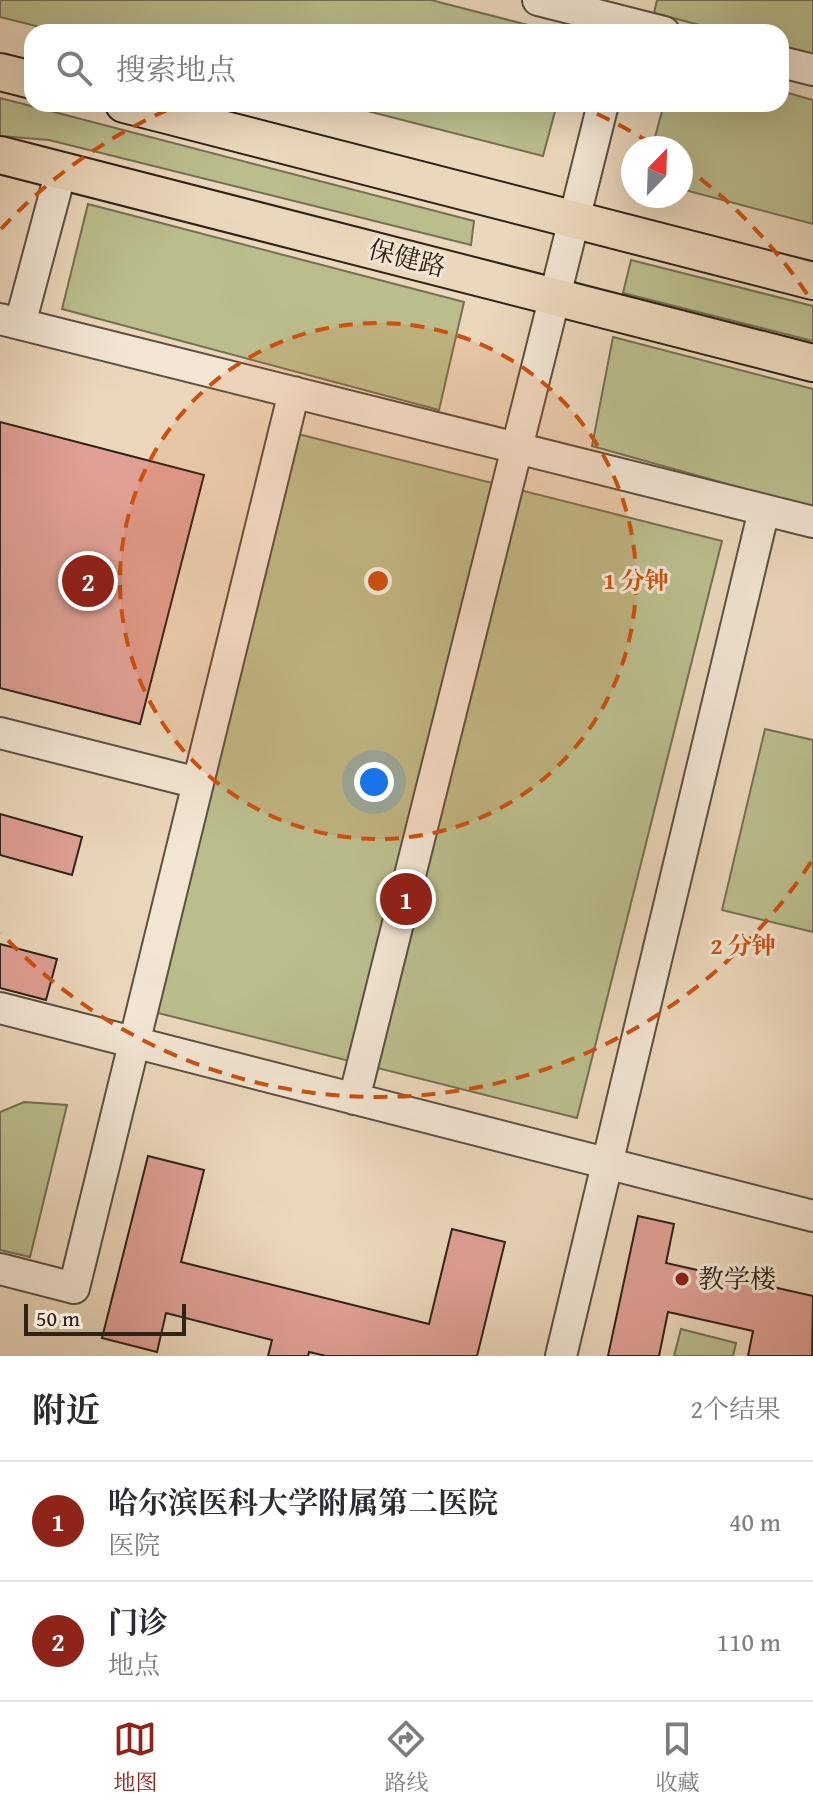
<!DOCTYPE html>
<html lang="zh">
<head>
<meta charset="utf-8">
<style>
  body { margin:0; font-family:"Gentium Book Plus","Noto Serif SC",serif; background:#f2f2f3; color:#2b2b33 }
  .compass { position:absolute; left:621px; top:136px; width:72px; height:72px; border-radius:50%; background:#fff; box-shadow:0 8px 32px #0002; rotate:23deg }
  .scale { position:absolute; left:24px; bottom:20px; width:162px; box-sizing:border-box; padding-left:8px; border:4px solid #2d2317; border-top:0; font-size:22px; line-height:28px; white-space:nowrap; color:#2d2317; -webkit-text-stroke:6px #f2e5d3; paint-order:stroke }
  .you { position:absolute; left:374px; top:782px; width:28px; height:28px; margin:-20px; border:6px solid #fff; border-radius:50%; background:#1a73e8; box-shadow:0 0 0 12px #1a73e833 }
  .badge { display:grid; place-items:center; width:52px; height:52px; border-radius:50%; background:#8f2418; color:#fff; font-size:26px; font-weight:700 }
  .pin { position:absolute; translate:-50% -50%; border:4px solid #fff; box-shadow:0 2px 8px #0006 }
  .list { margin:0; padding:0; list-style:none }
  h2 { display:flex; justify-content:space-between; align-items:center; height:104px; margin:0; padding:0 32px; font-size:34px }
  h2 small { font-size:26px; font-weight:400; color:#7c7c81 }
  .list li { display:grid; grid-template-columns:52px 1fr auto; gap:24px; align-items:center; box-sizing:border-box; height:120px; padding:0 32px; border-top:2px solid #e1e1e2 }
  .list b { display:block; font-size:30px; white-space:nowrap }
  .list p { margin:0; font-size:26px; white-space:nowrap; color:#7c7c81 }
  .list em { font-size:26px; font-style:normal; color:#7c7c81 }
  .icon { flex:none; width:44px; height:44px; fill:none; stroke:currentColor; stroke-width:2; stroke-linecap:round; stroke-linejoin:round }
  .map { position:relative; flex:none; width:813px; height:1356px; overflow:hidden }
  .search { position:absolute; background:#fff; box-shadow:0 8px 32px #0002; left:24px; right:24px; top:24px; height:88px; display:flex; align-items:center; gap:20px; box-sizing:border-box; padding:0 28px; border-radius:24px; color:#7c7c81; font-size:30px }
  .sheet { height:344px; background:#fff }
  nav { display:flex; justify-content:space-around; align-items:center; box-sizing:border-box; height:112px; border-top:2px solid #e1e1e2; background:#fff; font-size:22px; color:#7c7c81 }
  nav a { display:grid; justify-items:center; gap:4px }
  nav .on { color:#8f2418 }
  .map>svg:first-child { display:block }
  .green { fill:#bbbd8d; stroke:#747052; stroke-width:2 }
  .building { fill:#e0a095; stroke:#2d2317; stroke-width:2 }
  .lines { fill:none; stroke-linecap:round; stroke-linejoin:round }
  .minor-casing { stroke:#5c5040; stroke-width:34 }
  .major-casing { stroke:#2d2317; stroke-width:40 }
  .minor { stroke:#f2e5d3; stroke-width:30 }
  .major { stroke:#ebd7bb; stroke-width:36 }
  .ring { fill:none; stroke:#cc510e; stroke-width:4; stroke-dasharray:14 10 }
  .poi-dot { fill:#8f2418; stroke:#f2e5d3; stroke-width:3 }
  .labels { text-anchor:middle; stroke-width:6; stroke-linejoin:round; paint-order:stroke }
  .street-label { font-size:26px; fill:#2d2317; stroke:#f2e5d3 }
  .poi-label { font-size:26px; fill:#2d2317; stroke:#f2e5d3; text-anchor:start }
  .centre { fill:#cc510e; stroke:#f2e5d3; stroke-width:4 }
  .ring-label { font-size:24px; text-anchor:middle; font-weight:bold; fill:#cc510e; stroke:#f2e5d3; stroke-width:6; stroke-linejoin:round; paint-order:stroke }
</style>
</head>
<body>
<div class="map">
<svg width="813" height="1356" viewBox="0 0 813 1356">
  <rect width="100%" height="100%" fill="#ebd7bb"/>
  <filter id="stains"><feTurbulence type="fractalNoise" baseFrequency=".0025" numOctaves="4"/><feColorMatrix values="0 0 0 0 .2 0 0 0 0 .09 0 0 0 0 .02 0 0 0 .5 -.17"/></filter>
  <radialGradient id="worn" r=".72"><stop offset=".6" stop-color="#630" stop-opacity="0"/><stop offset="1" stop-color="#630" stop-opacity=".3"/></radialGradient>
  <!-- green -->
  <path class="green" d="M 0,0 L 431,0 L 555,32 L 60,32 L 0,17 Z
    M 657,0 L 813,0 L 813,55 L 781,46 L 781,32 L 726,32 L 654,13 Z
    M 781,91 L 813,100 L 813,224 L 681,189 L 681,148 L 652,148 L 664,104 L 781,104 Z
    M 0,98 L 474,221 L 471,245 L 49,140 L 0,136 Z
    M 340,104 L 557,104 L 543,156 Z
    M 88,204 L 464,302 L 439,410 L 62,309 Z
    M 631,260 L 813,306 L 813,341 L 623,293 Z
    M 613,337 L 813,389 L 813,508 L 592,446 Z
    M 298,434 L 722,541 L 577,1118 L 154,1012 Z
    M 765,729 L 813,740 L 813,932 L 722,910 Z
    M 24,1102 L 67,1105 L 30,1257 L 0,1250 L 0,1112 Z
    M 681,1329 L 736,1343 L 733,1356 L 674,1356 Z"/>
  <!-- building -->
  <path class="building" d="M 0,422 L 204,475 L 140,724 L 0,688 Z
    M 0,814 L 82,837 L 72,875 L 0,855 Z
    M 0,944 L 57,959 L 46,1000 L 0,988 Z
    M 148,1156 L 204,1170 L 181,1262 L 429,1324 L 452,1229 L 505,1242 L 477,1356 L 326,1356 L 309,1352 L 308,1356 L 268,1356 L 272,1340 L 166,1313 L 157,1352 L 102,1338 Z
    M 638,1216 L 674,1224 L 666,1263 L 813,1296 L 812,1356 L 748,1356 L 753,1331 L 668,1312 L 659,1356 L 608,1356 Z"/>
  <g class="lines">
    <defs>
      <path id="minor" d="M 538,0 L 664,32
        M 781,62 L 813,70
        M 0,319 L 813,522
        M 20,324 L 61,171
        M 0,733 L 198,783
        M 0,1008 L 813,1216
        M 354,1099 L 603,104
        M 0,1269 L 74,1288 L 294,392
        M 561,1356 L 764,510"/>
      <path id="major" d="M 0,72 L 32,80
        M 124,104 L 813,281
        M 0,155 L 813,363"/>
    </defs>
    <!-- minor casing -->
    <use href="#minor" class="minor-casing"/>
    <!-- major casing -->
    <use href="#major" class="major-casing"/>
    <!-- minor -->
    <use href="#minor" class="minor"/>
    <!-- major -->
    <use href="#major" class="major"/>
  </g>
  <!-- distance rings -->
  <circle cx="378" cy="581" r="258" fill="#cc510e" fill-opacity=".12"/>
  <g class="ring">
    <circle cx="378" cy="581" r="258"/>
    <path d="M811 862A516 516 0 0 1 1 933M1 229A516 516 0 0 1 181 104M575 104A516 516 0 0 1 655 146M681 164A516 516 0 0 1 811 300"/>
  </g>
  <!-- markers -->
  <circle class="poi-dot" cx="682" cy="1279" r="8"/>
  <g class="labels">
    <!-- street labels -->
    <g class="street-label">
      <text transform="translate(407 258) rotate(14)" y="9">保健路</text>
    </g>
    <!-- poi labels -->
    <g class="poi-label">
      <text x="698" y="1288">教学楼</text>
    </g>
  </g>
  <circle cx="378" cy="581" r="12" class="centre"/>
  <g class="ring-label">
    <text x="636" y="589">1 分钟</text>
    <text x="743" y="954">2 分钟</text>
  </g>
  <rect width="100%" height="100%" filter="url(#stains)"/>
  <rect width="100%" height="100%" fill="url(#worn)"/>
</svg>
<svg class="compass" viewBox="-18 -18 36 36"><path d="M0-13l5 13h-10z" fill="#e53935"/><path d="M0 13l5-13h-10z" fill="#7c7c81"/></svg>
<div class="scale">50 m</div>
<div class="you"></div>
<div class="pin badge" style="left:406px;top:899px">1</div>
<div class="pin badge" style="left:88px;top:581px">2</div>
<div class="search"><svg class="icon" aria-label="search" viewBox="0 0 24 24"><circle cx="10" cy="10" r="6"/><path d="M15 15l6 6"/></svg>搜索地点</div>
</div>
<section class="sheet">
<h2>附近<small>2个结果</small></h2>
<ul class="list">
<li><span class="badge">1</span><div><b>哈尔滨医科大学附属第二医院</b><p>医院</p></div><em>40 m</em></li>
<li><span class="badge">2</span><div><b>门诊</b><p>地点</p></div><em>110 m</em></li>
</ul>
</section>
<nav>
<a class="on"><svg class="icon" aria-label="map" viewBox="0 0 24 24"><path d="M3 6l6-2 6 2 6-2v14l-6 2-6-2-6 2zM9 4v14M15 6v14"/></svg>地图</a>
<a><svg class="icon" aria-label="directions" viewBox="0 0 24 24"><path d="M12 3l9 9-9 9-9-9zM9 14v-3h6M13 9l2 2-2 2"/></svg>路线</a>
<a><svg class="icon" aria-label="saved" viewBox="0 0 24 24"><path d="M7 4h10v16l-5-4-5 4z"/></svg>收藏</a>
</nav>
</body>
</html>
